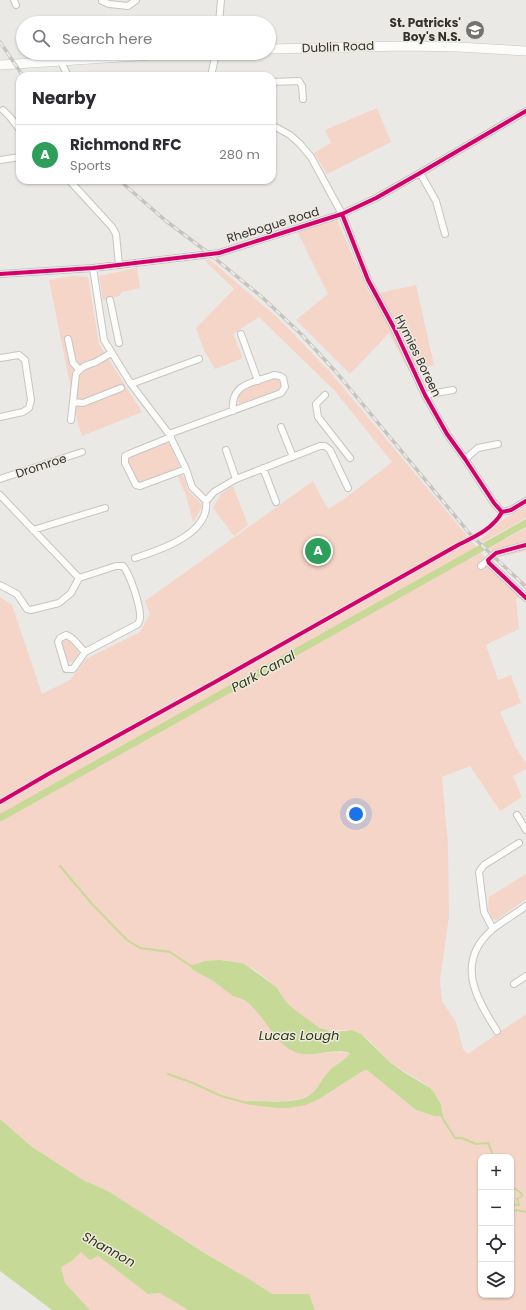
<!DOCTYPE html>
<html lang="en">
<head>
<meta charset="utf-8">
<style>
  body { margin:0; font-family:Poppins,sans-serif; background:#f2f2f3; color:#2b2b33 }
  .controls { position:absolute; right:12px; bottom:12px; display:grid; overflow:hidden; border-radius:8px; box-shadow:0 1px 3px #0004 }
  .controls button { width:36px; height:36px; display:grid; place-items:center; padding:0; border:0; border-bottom:1px solid #e1e1e2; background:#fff; color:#2b2b33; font:20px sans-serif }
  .you { position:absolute; left:356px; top:814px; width:14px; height:14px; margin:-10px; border:3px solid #fff; border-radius:50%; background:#1a73e8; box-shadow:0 0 0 6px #1a73e833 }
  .badge { display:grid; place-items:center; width:26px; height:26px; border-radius:50%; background:#73726f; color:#fff; font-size:13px; font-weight:700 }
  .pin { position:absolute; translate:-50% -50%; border:2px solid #fff; box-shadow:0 1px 4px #0006 }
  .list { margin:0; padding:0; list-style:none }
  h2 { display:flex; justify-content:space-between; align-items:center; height:52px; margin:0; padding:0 16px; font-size:17px }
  h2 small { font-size:13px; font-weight:400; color:#7c7c81 }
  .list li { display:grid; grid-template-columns:26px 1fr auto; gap:12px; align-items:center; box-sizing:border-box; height:60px; padding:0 16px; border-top:1px solid #e1e1e2 }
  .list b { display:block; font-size:15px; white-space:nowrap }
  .list p { margin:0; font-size:13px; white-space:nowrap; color:#7c7c81 }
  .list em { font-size:13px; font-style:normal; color:#7c7c81 }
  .icon { flex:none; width:22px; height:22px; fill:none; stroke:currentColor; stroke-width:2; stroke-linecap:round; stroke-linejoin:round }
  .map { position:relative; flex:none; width:526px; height:1310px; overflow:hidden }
  .search { position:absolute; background:#fff; box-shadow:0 1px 3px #0004; left:16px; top:16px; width:260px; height:44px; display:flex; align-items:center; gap:10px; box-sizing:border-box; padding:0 14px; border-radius:22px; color:#7c7c81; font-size:15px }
  .panel { position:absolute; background:#fff; box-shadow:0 1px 3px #0004; left:16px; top:72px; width:260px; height:112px; border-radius:12px }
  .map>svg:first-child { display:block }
  .green { fill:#f5d5c8; fill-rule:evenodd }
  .water { fill:#c7d996 }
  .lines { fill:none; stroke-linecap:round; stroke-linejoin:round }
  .stream { stroke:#c7d996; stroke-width:2 }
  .canal { stroke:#c7d996; stroke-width:7 }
  .street-casing { stroke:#c7c5c3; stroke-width:8 }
  .secondary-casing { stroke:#c7c5c3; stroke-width:10 }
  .street { stroke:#fcfcfb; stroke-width:6 }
  .secondary { stroke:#fcfcfb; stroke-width:9 }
  .rail-casing { stroke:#c5c4c3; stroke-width:3.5 }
  .rail { stroke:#eeeae2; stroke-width:2; stroke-dasharray:6; stroke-linecap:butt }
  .cycleway-casing { stroke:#eeeae2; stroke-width:6 }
  .cycleway { stroke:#d6006c; stroke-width:4 }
  .labels { text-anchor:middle; stroke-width:3; stroke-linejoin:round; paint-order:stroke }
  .poi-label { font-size:12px; font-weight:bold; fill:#33322f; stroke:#eeeae2; text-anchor:end }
  .street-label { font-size:12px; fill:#33322f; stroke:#eeeae2 }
  .water-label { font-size:13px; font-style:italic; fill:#2d3710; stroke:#eeeae2 }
</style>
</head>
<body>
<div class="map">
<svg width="526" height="1310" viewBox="0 0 526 1310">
  <rect width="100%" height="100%" fill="#ebe9e5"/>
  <!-- green -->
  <path class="green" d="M 377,108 L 391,142 L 327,174 L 314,153 L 331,143 L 325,130 Z
    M 337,220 L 370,295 L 416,285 L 434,365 L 409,371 L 389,333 L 350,374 L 296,320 L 328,294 L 297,231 Z
    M 209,259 L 279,319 L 330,372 L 484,556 L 484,562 L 523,599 L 516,598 L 519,629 L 486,645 L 498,680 L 511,675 L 521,703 L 500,712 L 516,748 L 526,763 L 526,769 L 513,776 L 522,797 L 500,811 L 470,766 L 442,777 L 448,845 L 449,916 L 440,980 L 442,1001 L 456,1022 L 463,1049 L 468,1054 L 526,1014 L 526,1310 L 315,1310 L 309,1294 L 272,1294 L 249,1279 L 206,1254 L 108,1191 L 85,1181 L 32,1147 L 0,1119 L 0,597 L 12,605 L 42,694 L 70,680 L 86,659 L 140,632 L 150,614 L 145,601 L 313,481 L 328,509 L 344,499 L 392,462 L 335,391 L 259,317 L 233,334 L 243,358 L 215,369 L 204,350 L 196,328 L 234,289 L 205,261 ZM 220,960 C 227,961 235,961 241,963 C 254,967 267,979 276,988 C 281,992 282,999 287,1003 C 295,1011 306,1019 316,1025 C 332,1036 344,1026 357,1032 C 371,1038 381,1055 393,1064 C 404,1072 426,1083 434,1092 C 440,1099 445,1110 442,1120 L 440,1116 L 434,1116 L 416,1110 L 367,1070 L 363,1071 L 319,1099 L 277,1108 L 263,1106 L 249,1101 C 265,1101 301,1104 312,1093 C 319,1086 324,1076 331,1069 C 336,1063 346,1060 350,1053 L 337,1052 L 315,1054 L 301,1054 L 277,1039 L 262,1016 L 247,1002 L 236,997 L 214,982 L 192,969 L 190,966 ZM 481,1157 L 511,1157 L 511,1295 L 481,1295 Z
    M 137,268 L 140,288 L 122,292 L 119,296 L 103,300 L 99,276 Z
    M 73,276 L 88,277 L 99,344 L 142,412 L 82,436 L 78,424 L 49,280 Z
    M 275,378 L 281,380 L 282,388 L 241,404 L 237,401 L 238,395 L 241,390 Z
    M 166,443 L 170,444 L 179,465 L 178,468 L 142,483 L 137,482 L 128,461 L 128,457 Z
    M 181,475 C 187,479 185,484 188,490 C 192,496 199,499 202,506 L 197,516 L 193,522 L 186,495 L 178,477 Z
    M 233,486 L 248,525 L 234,536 L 213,508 L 221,494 Z
    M 526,507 L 526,518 L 483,542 L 480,540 L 502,520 Z
    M 526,528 L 526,551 L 499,557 L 489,548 Z
    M 67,639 L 70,639 L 79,654 L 74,661 L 71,662 L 66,661 L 62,643 L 63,640 Z
    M 526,874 L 526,899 L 497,920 L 492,919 L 488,909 L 489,897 Z
    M 81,1252 L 98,1256 L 148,1294 L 160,1293 L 188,1310 L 90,1310 L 65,1283 L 60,1266 L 73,1260 Z"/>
  <!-- water -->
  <path class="water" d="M 220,960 L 242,963 L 249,967 L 268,981 L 277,988 L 286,1002 L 296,1011 L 320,1028 L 334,1032 L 353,1030 L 361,1034 L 391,1063 L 405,1073 L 430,1088 L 434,1092 L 441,1104 L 444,1121 L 440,1116 L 434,1116 L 416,1110 L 367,1070 L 363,1071 L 319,1099 L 306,1105 L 288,1108 L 277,1108 L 245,1104 L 246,1102 L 249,1101 C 265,1101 301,1105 312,1093 C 319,1087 322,1078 329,1071 C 334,1065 346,1060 350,1053 C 333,1047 313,1059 295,1052 C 273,1042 266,1017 247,1002 C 243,999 238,998 233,996 C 226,991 220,986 213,981 C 207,977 199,974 192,969 L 190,966 L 205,961 Z
    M 0,1119 L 32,1147 L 85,1181 L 108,1191 L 206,1254 L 249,1279 L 272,1294 L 309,1294 L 315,1310 L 188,1310 L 160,1293 L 148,1294 L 98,1256 L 90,1260 L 81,1252 L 73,1260 L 61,1267 L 65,1283 L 90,1310 L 52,1310 L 0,1271 Z"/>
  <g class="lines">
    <!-- stream -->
    <path class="stream" d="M 60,866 L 92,904 L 127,940 L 140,948 L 170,952 L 191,966
      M 168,1074 L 193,1083 L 221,1096 L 247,1103
      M 443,1119 L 455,1138 L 462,1138 L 476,1144 L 488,1143 L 494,1157
      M 511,1186 L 521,1193 L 522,1196 L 517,1199 L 519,1205 L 515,1205 L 513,1202 L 511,1203
      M 511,1210 L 513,1211 L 517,1210 L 526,1212"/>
    <!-- canal -->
    <path class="canal" d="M 0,818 L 526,523"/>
    <defs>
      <path id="street" d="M 14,0 L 16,5
        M 102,1 L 109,4 L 128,6 L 136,0
        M 219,23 L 221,0
        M 61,62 L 68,76
        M 211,76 L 216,53
        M 272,82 L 299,81 L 302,86 L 303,99
        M 3,110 L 10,117 L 20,130
        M 272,125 L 290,135 L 300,144 L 311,157 L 342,214 L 368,280 L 394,328 L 425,395 L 447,434 L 465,459 L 494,503 L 502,512 L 511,510 L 526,501
        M 0,160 L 20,157
        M 420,173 L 436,201 L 445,234
        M 69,180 L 112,227 L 116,234 L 119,265
        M 93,268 L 104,340 L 131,384 L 169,434 L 186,469 L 192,487 L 206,501 C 210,534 160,550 135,558
        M 0,274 L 93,268 L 219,253 L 342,214 L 376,198 L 420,173 L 526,111
        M 110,300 L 119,343
        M 241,334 L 258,381
        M 68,339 L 73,363 L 79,369
        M 0,358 L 19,355 L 25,360 L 31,400 L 29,408 L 23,412 L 0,417
        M 131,384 L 199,359
        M 325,395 L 316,404 L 318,417 L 350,458
        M 425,395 L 453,390
        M 73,402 L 83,403 L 121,388
        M 71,420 L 76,374 C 81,366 88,365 96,362 C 101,359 106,356 111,353
        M 281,427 L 293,457
        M 169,434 L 281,393 L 285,387 L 283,378 L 280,376 L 274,375 C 253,383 230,383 233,411
        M 171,437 L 129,454 L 125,456 L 125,463 L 136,485 L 140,486 L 186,469
        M 226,450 L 236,479
        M 465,459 L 478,448 L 498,444
        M 263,468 L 276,502
        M 0,479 L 82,452
        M 0,495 L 79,578
        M 206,501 L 214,492 L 236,479 L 320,446 L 325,446 L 330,450 L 348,488
        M 33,530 L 105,508
        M 488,560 L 489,563 L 526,598
        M 481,566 L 496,553 L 526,545
        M 0,585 L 17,594 L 27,609 L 31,610 L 59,603 L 71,593 L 79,578 L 116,566 L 123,566 C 130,574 141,607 140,618 C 140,620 139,622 138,624 L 85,652 L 73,669 L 66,669 L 58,642 L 60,638 L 66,635 C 74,637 78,646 85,652
        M 517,815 L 526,830
        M 493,929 L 484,912 L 479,872 L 484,865 L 519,843
        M 514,984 L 526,976
        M 497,1031 C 475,997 455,961 493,929 C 503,921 515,914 526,906"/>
      <path id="secondary" d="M 269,49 L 405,46 L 458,47 L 526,51
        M 0,65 L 182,53"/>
    </defs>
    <!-- street casing -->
    <use href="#street" class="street-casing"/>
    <!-- secondary casing -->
    <use href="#secondary" class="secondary-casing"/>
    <!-- street -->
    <use href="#street" class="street"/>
    <!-- secondary -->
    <use href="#secondary" class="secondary"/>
    <defs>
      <path id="rail" d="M 0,42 L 23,76
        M 119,180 L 166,221 L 206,251 L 263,298 L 301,334 L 336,372 L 470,534 L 526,587"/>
    </defs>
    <!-- rail casing -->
    <use href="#rail" class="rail-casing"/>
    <!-- rail -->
    <use href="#rail" class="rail"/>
    <defs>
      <path id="cycleway" d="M 342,214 L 368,280 L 394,328 L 425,395 L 447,434 L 465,459 L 494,503 L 502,512
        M 0,274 L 93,268 L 219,253 L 342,214 L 376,198 L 420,173 L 526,111
        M 526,545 L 496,553 L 488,560 L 489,563 L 526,598
        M 0,802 L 50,773 L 215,682 L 458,545 C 474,537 493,529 502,512 L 511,510 L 526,501"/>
    </defs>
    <!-- cycleway casing -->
    <use href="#cycleway" class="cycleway-casing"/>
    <!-- cycleway -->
    <use href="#cycleway" class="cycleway"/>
  </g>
  <!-- icons -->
  <defs>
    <symbol id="school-disc" viewBox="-11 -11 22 22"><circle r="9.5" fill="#73726f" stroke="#eeeae2"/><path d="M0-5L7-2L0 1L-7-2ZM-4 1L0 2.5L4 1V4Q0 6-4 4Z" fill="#fff"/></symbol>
  </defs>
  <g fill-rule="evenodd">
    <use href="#school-disc" x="464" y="19" width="22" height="22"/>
  </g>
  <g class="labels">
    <!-- poi labels -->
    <g class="poi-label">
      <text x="461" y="27">St. Patricks'<tspan x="461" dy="14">Boy's N.S.</tspan></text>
    </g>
    <!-- street labels -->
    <g class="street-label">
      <text transform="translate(338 47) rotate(-2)" y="4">Dublin Road</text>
      <text transform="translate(273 225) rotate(-17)" y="4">Rhebogue Road</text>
      <text transform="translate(418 356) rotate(64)" y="4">Hymies Boreen</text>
      <text transform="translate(41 466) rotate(-18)" y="4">Dromroe</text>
    </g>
    <!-- water labels -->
    <g class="water-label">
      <text transform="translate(263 671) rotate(-29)" y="5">Park Canal</text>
      <text x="299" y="1040">Lucas Lough</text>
      <text transform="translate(109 1249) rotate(29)" y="5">Shannon</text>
    </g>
  </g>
</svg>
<div class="controls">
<button>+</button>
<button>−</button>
<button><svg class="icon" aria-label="locate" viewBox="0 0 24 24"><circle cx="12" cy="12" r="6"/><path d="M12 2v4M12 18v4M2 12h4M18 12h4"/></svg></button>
<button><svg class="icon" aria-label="layers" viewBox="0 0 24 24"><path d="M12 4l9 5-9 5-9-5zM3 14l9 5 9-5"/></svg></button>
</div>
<div class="you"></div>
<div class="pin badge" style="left:318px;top:551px;background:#2e9e5b">A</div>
<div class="search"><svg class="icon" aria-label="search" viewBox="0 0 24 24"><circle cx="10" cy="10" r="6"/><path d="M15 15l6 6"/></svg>Search here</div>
<section class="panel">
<h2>Nearby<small></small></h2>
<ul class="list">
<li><span class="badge" style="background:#2e9e5b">A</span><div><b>Richmond RFC</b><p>Sports</p></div><em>280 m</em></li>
</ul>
</section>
</div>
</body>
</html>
